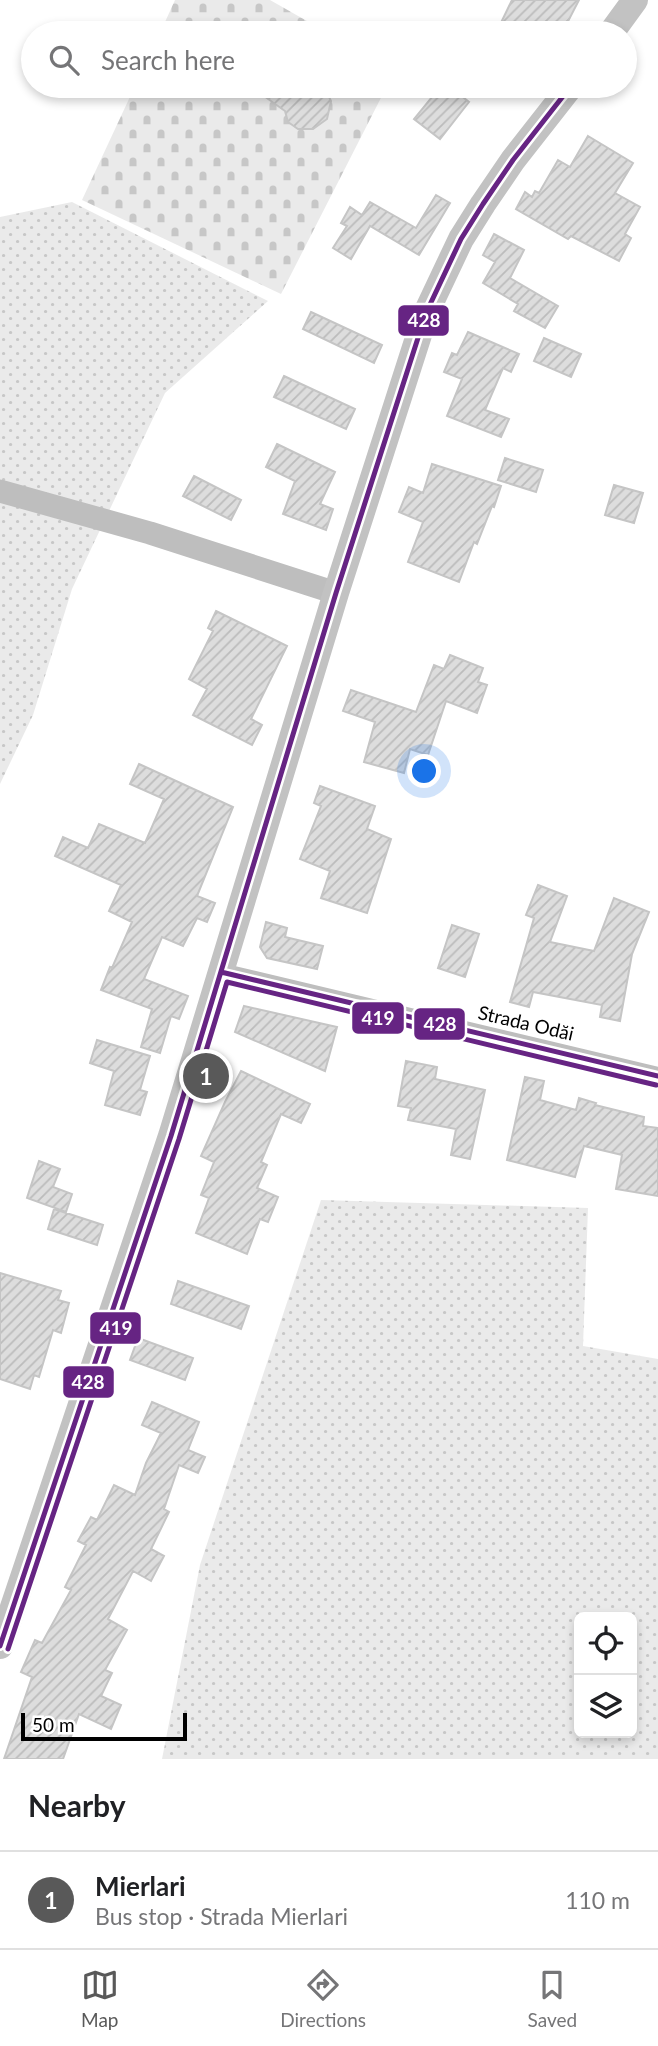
<!DOCTYPE html>
<html lang="en">
<head>
<meta charset="utf-8">
<style>
  body { margin:0; font-family:Lato,sans-serif; background:#f6f6f6; color:#202124 }
  .controls { position:absolute; right:21px; bottom:21px; display:grid; overflow:hidden; border-radius:10px; box-shadow:0 4px 10px #0003 }
  .controls button { width:63px; height:63px; display:grid; place-items:center; padding:0; border:0; border-bottom:2px solid #e0e0e0; background:#fff; color:#202124; font:35px sans-serif }
  .scale { position:absolute; left:21px; bottom:18px; width:166px; box-sizing:border-box; padding-left:7px; border:4px solid #000; border-top:0; font-size:19px; line-height:24px; white-space:nowrap; color:#000; -webkit-text-stroke:5px #fff; paint-order:stroke }
  .you { position:absolute; left:425px; top:772px; width:24px; height:24px; margin:-18px; border:5px solid #fff; border-radius:50%; background:#1a73e8; box-shadow:0 0 0 10px #1a73e833 }
  .badge { display:grid; place-items:center; width:46px; height:46px; border-radius:50%; background:#595959; color:#fff; font-size:23px; font-weight:700 }
  .pin { position:absolute; translate:-50% -50%; border:4px solid #fff; box-shadow:0 2px 7px #0006 }
  .list { margin:0; padding:0; list-style:none }
  h2 { display:flex; justify-content:space-between; align-items:center; height:91px; margin:0; padding:0 28px; font-size:30px }
  h2 small { font-size:23px; font-weight:400; color:#757577 }
  .list li { display:grid; grid-template-columns:46px 1fr auto; gap:21px; align-items:center; box-sizing:border-box; height:98px; padding:0 28px; border-top:2px solid #e0e0e0 }
  .list b { display:block; font-size:26px; white-space:nowrap }
  .list p { margin:0; font-size:23px; white-space:nowrap; color:#757577 }
  .list em { font-size:23px; font-style:normal; color:#757577 }
  .icon { flex:none; width:38px; height:38px; fill:none; stroke:currentColor; stroke-width:2; stroke-linecap:round; stroke-linejoin:round }
  .map { position:relative; flex:none; width:658px; height:1759px; overflow:hidden }
  .search { position:absolute; background:#fff; box-shadow:0 4px 10px #0003; left:21px; right:21px; top:21px; height:77px; display:flex; align-items:center; gap:18px; box-sizing:border-box; padding:0 24px; border-radius:38px; color:#757577; font-size:26px }
  .sheet { height:189px; background:#fff }
  nav { display:flex; justify-content:space-around; align-items:center; box-sizing:border-box; height:98px; border-top:2px solid #e0e0e0; background:#fff; font-size:19px; color:#757577 }
  nav a { display:grid; justify-items:center; gap:4px }
  nav .on { color:#595959 }
  .map>svg:first-child { display:block }
  .green { fill:url(#green-dots); fill-rule:evenodd }
  .cemetery { fill:url(#cemetery-stones) }
  .building { fill:url(#building-hatch); stroke:#c5c5c5; stroke-width:2 }
  .lines { fill:none; stroke-linecap:round; stroke-linejoin:round }
  .minor { stroke:#bebebe; stroke-width:18 }
  .tertiary { stroke:#bebebe; stroke-width:23 }
  .secondary { stroke:#c2c2c2; stroke-width:26 }
  .bus-1-casing { stroke:#fff; stroke-width:10 }
  .bus-2-casing { stroke:#fff; stroke-width:10 }
  .bus-1 { stroke:#662483; stroke-width:5 }
  .bus-2 { stroke:#662483; stroke-width:5 }
  .labels { text-anchor:middle; stroke-width:6; stroke-linejoin:round; paint-order:stroke }
  .street-label { font-size:19px; fill:#000; stroke:#fff }
  .line-badge { stroke:#fff; stroke-width:2.5 }
  .badge-label { font-size:19px; text-anchor:middle; font-weight:bold; fill:#fff }
</style>
</head>
<body>
<div class="map">
<svg width="658" height="1759" viewBox="0 0 658 1759">
  <defs>
    <pattern id="green-dots" width="8" height="8" patternUnits="userSpaceOnUse" patternTransform="scale(1.75)"><rect width="8" height="8" fill="#eaeaea"/><path d="M2 2h.1M6 6h.1" fill="none" stroke="#c7c7c7" stroke-width="1.8" stroke-linecap="round"/></pattern>
    <pattern id="cemetery-stones" width="16" height="16" patternUnits="userSpaceOnUse" patternTransform="scale(1.75)"><rect width="16" height="16" fill="#eaeaea"/><path d="M2 7V4a2 2 0 0 1 4 0v3zM10 15v-3a2 2 0 0 1 4 0v3z" fill="#c7c7c7"/></pattern>
    <pattern id="building-hatch" width="6" height="6" patternUnits="userSpaceOnUse" patternTransform="scale(1.75)"><rect width="6" height="6" fill="#ddd"/><path d="M-1 1l2-2M0 6l6-6M5 7l2-2" fill="none" stroke="#bcbcbc"/></pattern>
  </defs>
  <rect width="100%" height="100%" fill="#fff"/>
  <!-- green -->
  <path class="green" d="M 72,202 L 268,301 L 165,393 L 72,589 L 33,715 L 0,784 L 0,217 Z
    M 321,1200 L 588,1208 L 583,1346 L 658,1359 L 658,1759 L 162,1759 L 200,1565 ZM 579,1617 L 632,1617 L 632,1733 L 579,1733 Z"/>
  <!-- cemetery -->
  <path class="cemetery" d="M 175,0 L 270,0 L 328,33 L 160,33 Z
    M 135,86 L 387,86 L 281,294 L 82,200 Z"/>
  <!-- building -->
  <path class="building" d="M 512,0 L 579,0 L 562,33 L 496,33 Z
    M 250,86 L 324,86 L 331,101 L 327,119 L 313,129 L 298,129 L 288,122 L 285,111 Z
    M 441,86 L 449,86 L 469,102 L 440,139 L 414,119 Z
    M 588,136 L 633,163 L 615,193 L 640,207 L 625,234 L 631,238 L 619,261 L 571,236 L 568,239 L 516,209 L 525,192 L 532,197 L 535,191 L 539,193 L 558,160 L 570,167 Z
    M 436,195 L 450,203 L 419,255 L 370,226 L 351,259 L 333,248 L 347,226 L 341,223 L 350,207 L 362,215 L 370,202 L 416,228 Z
    M 494,234 L 524,250 L 510,278 L 558,306 L 545,328 L 514,311 L 518,304 L 483,283 L 495,262 L 483,255 Z
    M 311,312 L 382,345 L 374,363 L 303,329 Z
    M 468,332 L 519,354 L 511,372 L 503,368 L 485,410 L 509,419 L 501,437 L 447,416 L 462,379 L 444,372 L 452,353 L 457,355 Z
    M 544,338 L 581,354 L 571,377 L 534,361 Z
    M 284,376 L 355,409 L 346,429 L 274,397 Z
    M 277,444 L 335,472 L 320,504 L 333,509 L 326,530 L 283,514 L 295,481 L 266,467 Z
    M 505,458 L 543,470 L 536,492 L 498,480 Z
    M 432,464 L 501,486 L 494,507 L 492,506 L 477,544 L 474,542 L 459,582 L 408,562 L 423,522 L 399,512 L 409,487 L 423,493 Z
    M 194,476 L 241,500 L 231,520 L 183,496 Z
    M 614,485 L 643,493 L 634,523 L 605,515 Z
    M 216,611 L 287,646 L 251,719 L 262,725 L 252,745 L 193,715 L 207,689 L 189,679 L 213,631 L 208,628 Z
    M 450,655 L 483,668 L 478,682 L 487,685 L 477,713 L 446,701 L 428,755 L 410,749 L 404,773 L 364,762 L 375,722 L 343,711 L 351,690 L 416,712 L 434,665 L 444,669 Z
    M 139,764 L 233,807 L 197,896 L 215,903 L 207,922 L 197,918 L 183,946 L 162,937 L 144,979 L 188,996 L 179,1019 L 171,1016 L 160,1053 L 141,1047 L 152,1009 L 101,990 L 110,967 L 112,968 L 132,922 L 109,911 L 121,885 L 55,856 L 63,837 L 88,848 L 99,824 L 145,843 L 164,799 L 130,784 Z
    M 320,786 L 375,806 L 367,829 L 391,839 L 367,913 L 321,898 L 330,871 L 300,859 L 321,806 L 314,803 Z
    M 538,885 L 567,896 L 550,942 L 594,951 L 614,898 L 649,912 L 632,954 L 620,1021 L 600,1017 L 602,1005 L 533,992 L 529,1007 L 510,1002 L 534,918 L 526,915 Z
    M 266,922 L 287,928 L 285,937 L 323,946 L 317,969 L 267,958 L 260,947 Z
    M 452,925 L 479,934 L 465,977 L 438,968 Z
    M 244,1006 L 337,1027 L 325,1071 L 235,1032 Z
    M 97,1040 L 150,1056 L 140,1090 L 147,1092 L 140,1115 L 105,1105 L 114,1071 L 90,1063 Z
    M 406,1061 L 437,1067 L 435,1079 L 485,1090 L 470,1159 L 451,1155 L 456,1129 L 408,1120 L 411,1108 L 398,1106 Z
    M 241,1071 L 310,1104 L 301,1123 L 281,1114 L 261,1162 L 267,1165 L 257,1188 L 278,1197 L 268,1222 L 260,1219 L 247,1254 L 196,1233 L 209,1198 L 201,1195 L 214,1162 L 201,1156 L 225,1102 Z
    M 525,1077 L 544,1081 L 540,1100 L 576,1110 L 579,1098 L 596,1103 L 595,1105 L 644,1117 L 643,1126 L 658,1128 L 658,1196 L 616,1189 L 622,1155 L 618,1154 L 584,1146 L 575,1177 L 507,1160 Z
    M 39,1161 L 60,1169 L 53,1187 L 72,1194 L 66,1212 L 27,1198 Z
    M 54,1209 L 103,1225 L 97,1245 L 48,1229 Z
    M 0,1273 L 61,1291 L 58,1300 L 69,1303 L 61,1333 L 53,1330 L 39,1377 L 34,1375 L 30,1389 L 0,1379 Z
    M 178,1281 L 249,1306 L 241,1329 L 171,1304 Z
    M 138,1338 L 193,1358 L 185,1380 L 130,1360 Z
    M 152,1402 L 199,1422 L 188,1450 L 205,1457 L 198,1473 L 179,1465 L 164,1509 L 169,1512 L 151,1549 L 164,1556 L 151,1581 L 133,1571 L 108,1619 L 127,1630 L 105,1670 L 112,1673 L 101,1696 L 121,1705 L 111,1729 L 79,1714 L 63,1759 L 4,1759 L 32,1677 L 21,1672 L 35,1640 L 42,1643 L 71,1590 L 65,1587 L 86,1545 L 78,1541 L 91,1517 L 97,1520 L 114,1485 L 135,1495 L 146,1463 L 161,1433 L 142,1425 Z"/>
  <g class="lines">
    <!-- minor -->
    <path class="minor" d="M 221,972 L 658,1076"/>
    <!-- tertiary -->
    <path class="tertiary" d="M 0,491 L 150,533 L 336,593"/>
    <!-- secondary -->
    <path class="secondary" d="M 611,33 L 635,0
      M 0,1646 L 171,1136 L 336,593 L 426,313 L 461,239 L 483,204 L 513,160 L 571,86"/>
    <defs>
      <path id="bus-1" d="M 221,972 L 658,1076
        M 0,1646 L 171,1136 L 336,593 L 426,313 L 461,239 L 483,204 L 513,160 L 571,86"/>
      <path id="bus-2" d="M 8,1649 L 179,1139 L 227,982 L 656,1085"/>
    </defs>
    <!-- bus-1 casing -->
    <use href="#bus-1" class="bus-1-casing"/>
    <!-- bus-2 casing -->
    <use href="#bus-2" class="bus-2-casing"/>
    <!-- bus-1 -->
    <use href="#bus-1" class="bus-1"/>
    <!-- bus-2 -->
    <use href="#bus-2" class="bus-2"/>
  </g>
  <g class="labels">
    <!-- street labels -->
    <g class="street-label">
      <text transform="translate(526 1023) rotate(13)" y="7">Strada Odăi</text>
    </g>
  </g>
  <g class="line-badge">
    <rect x="397" y="304" width="53" height="33" rx="7" fill="#662483"/>
    <rect x="351" y="1001" width="54" height="34" rx="7" fill="#662483"/>
    <rect x="413" y="1007" width="53" height="34" rx="7" fill="#662483"/>
    <rect x="89" y="1311" width="53" height="34" rx="7" fill="#662483"/>
    <rect x="62" y="1365" width="53" height="34" rx="7" fill="#662483"/>
  </g>
  <g class="badge-label">
    <text x="424" y="327">428</text>
    <text x="378" y="1025">419</text>
    <text x="440" y="1031">428</text>
    <text x="116" y="1335">419</text>
    <text x="88" y="1389">428</text>
  </g>
</svg>
<div class="controls">
<button><svg class="icon" aria-label="locate" viewBox="0 0 24 24"><circle cx="12" cy="12" r="6"/><path d="M12 2v4M12 18v4M2 12h4M18 12h4"/></svg></button>
<button><svg class="icon" aria-label="layers" viewBox="0 0 24 24"><path d="M12 4l9 5-9 5-9-5zM3 14l9 5 9-5"/></svg></button>
</div>
<div class="scale">50 m</div>
<div class="you"></div>
<div class="pin badge" style="left:206px;top:1076px">1</div>
<div class="search"><svg class="icon" aria-label="search" viewBox="0 0 24 24"><circle cx="10" cy="10" r="6"/><path d="M15 15l6 6"/></svg>Search here</div>
</div>
<section class="sheet">
<h2>Nearby<small></small></h2>
<ul class="list">
<li><span class="badge">1</span><div><b>Mierlari</b><p>Bus stop · Strada Mierlari</p></div><em>110 m</em></li>
</ul>
</section>
<nav>
<a class="on"><svg class="icon" aria-label="map" viewBox="0 0 24 24"><path d="M3 6l6-2 6 2 6-2v14l-6 2-6-2-6 2zM9 4v14M15 6v14"/></svg>Map</a>
<a><svg class="icon" aria-label="directions" viewBox="0 0 24 24"><path d="M12 3l9 9-9 9-9-9zM9 14v-3h6M13 9l2 2-2 2"/></svg>Directions</a>
<a><svg class="icon" aria-label="saved" viewBox="0 0 24 24"><path d="M7 4h10v16l-5-4-5 4z"/></svg>Saved</a>
</nav>
</body>
</html>
